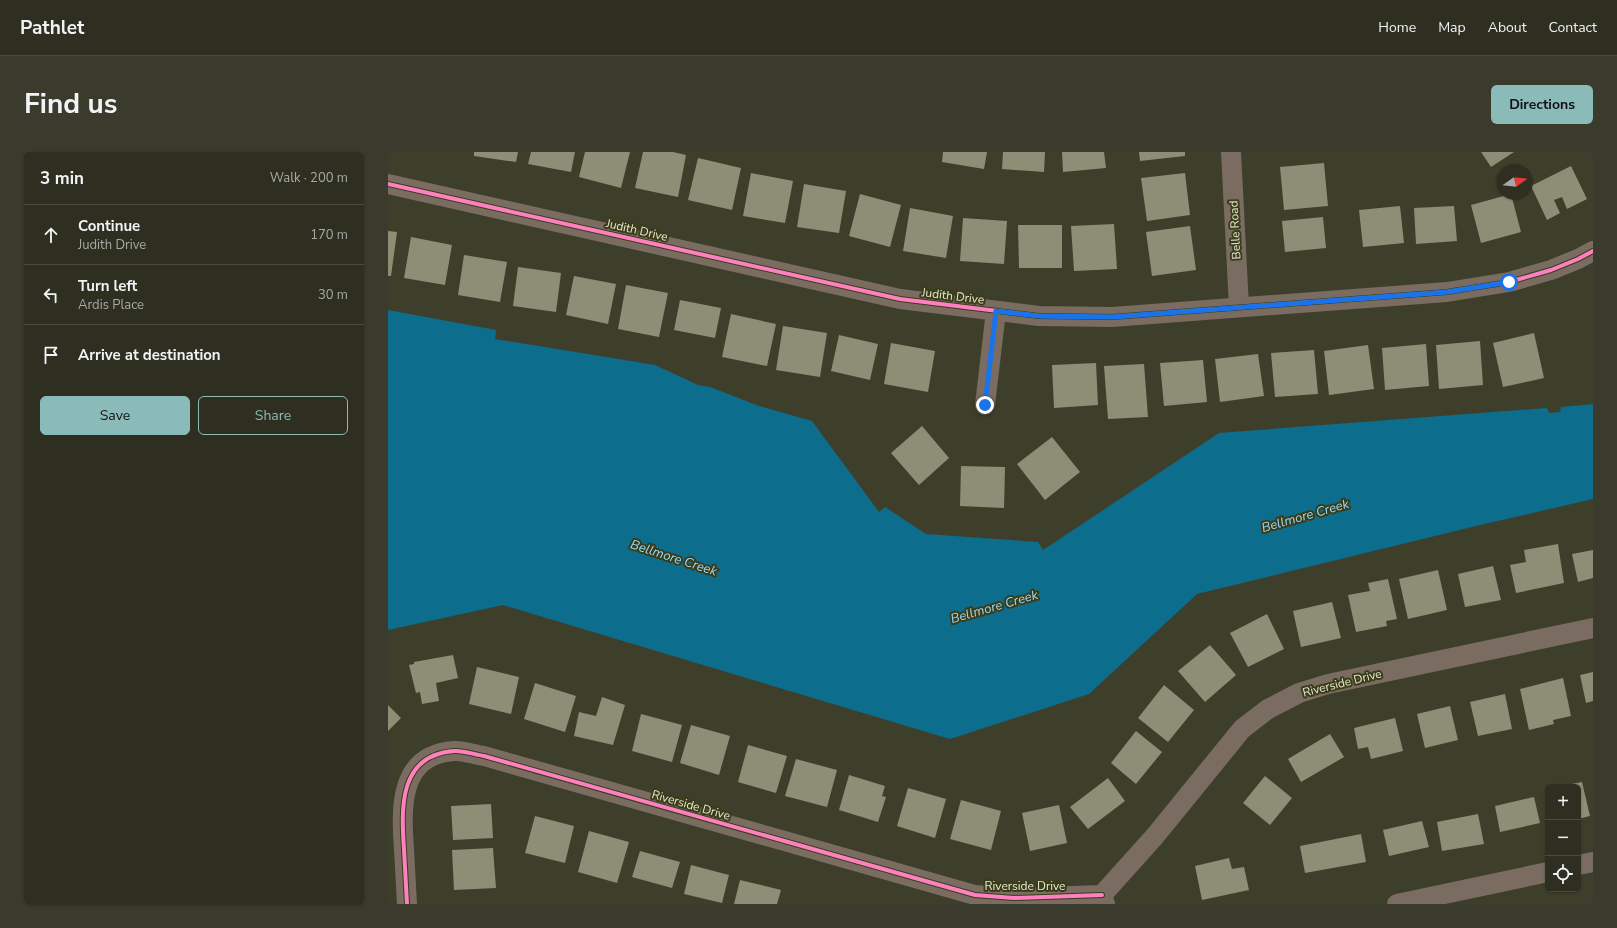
<!DOCTYPE html>
<html lang="en">
<head>
<meta charset="utf-8">
<style>
  body { margin:0; font-family:"Nunito Sans",sans-serif; background:#3a3b2d; color:#f1f3f6 }
  .controls { position:absolute; right:12px; bottom:12px; display:grid; overflow:hidden; border-radius:6px; box-shadow:0 1px 3px #0004 }
  .controls button { width:36px; height:36px; display:grid; place-items:center; padding:0; border:0; border-bottom:1px solid #494a3e; background:#2e2f20; color:#f1f3f6; font:20px sans-serif }
  .compass { position:absolute; left:1109px; top:12px; width:36px; height:36px; border-radius:50%; background:#2e2f20; box-shadow:0 1px 3px #0004; rotate:75deg }
  .stop { position:absolute; width:12px; height:12px; margin:-9px; border:3px solid #1a73e8; border-radius:50%; background:#fff }
  .stop.end { background:#1a73e8; border-color:#fff; box-shadow:0 1px 4px #0008 }
  .list { margin:0; padding:0; list-style:none }
  h2 { display:flex; justify-content:space-between; align-items:center; height:52px; margin:0; padding:0 16px; font-size:17px }
  h2 small { font-size:13px; font-weight:400; color:#a7a9a5 }
  .list li { display:grid; grid-template-columns:26px 1fr auto; gap:12px; align-items:center; box-sizing:border-box; height:60px; padding:0 16px; border-top:1px solid #494a3e }
  .list b { display:block; font-size:15px; white-space:nowrap }
  .list p { margin:0; font-size:13px; white-space:nowrap; color:#a7a9a5 }
  .list em { font-size:13px; font-style:normal; color:#a7a9a5 }
  .actions { display:flex; gap:8px; padding:12px 16px }
  .actions a { flex:1; padding:9px 0; border:1px solid #8bbbb9; border-radius:6px; text-align:center; font-size:14px; color:#8bbbb9 }
  .actions .main { background:#8bbbb9; color:#111 }
  .icon { flex:none; width:22px; height:22px; fill:none; stroke:currentColor; stroke-width:2; stroke-linecap:round; stroke-linejoin:round }
  .map { position:relative; flex:none; width:1205px; height:752px; overflow:hidden; border-radius:6px }
  header { display:flex; align-items:center; gap:24px; box-sizing:border-box; height:56px; padding:0 20px; background:#2e2f20; border-bottom:1px solid #494a3e }
  header strong { font-size:19px }
  nav { display:flex; gap:22px; margin-inline-start:auto; font-size:14px }
  .intro { display:flex; align-items:center; justify-content:space-between; box-sizing:border-box; height:96px; padding:0 24px }
  h1 { margin:0; font-size:28px }
  .button { padding:10px 18px; border-radius:6px; background:#8bbbb9; color:#111; font-size:14px; font-weight:700 }
  main { display:flex; gap:24px; padding:0 24px }
  aside { flex:1; background:#2e2f20; border-radius:6px; box-shadow:0 1px 3px #0004 }
  .map>svg:first-child { display:block }
  .water { fill:#0d6d8d }
  .building { fill:#8d8e76 }
  .lines { fill:none; stroke-linecap:round; stroke-linejoin:round }
  .minor { stroke:#7a6c61; stroke-width:20 }
  .cycleway-casing { stroke:#3b3c19; stroke-width:6 }
  .cycleway { stroke:#ff80c0; stroke-width:4 }
  .route { stroke:#1a73e8; stroke-width:5 }
  .labels { text-anchor:middle; stroke-width:4; stroke-linejoin:round; paint-order:stroke }
  .street-label { font-size:12px; fill:#e6e8d3; stroke:#3b3c19 }
  .water-label { font-size:13px; font-style:italic; fill:#9adafa; stroke:#3b3c19 }
</style>
</head>
<body>
<header>
<strong>Pathlet</strong>
<nav><a>Home</a><a>Map</a><a>About</a><a>Contact</a></nav>
</header>
<div class="intro"><h1>Find us</h1><a class="button">Directions</a></div>
<main>
<aside>
<h2>3 min<small>Walk · 200 m</small></h2>
<ul class="list">
<li><svg class="icon" aria-label="ahead" viewBox="0 0 24 24"><path d="M12 20V5M6 11l6-6 6 6"/></svg><div><b>Continue</b><p>Judith Drive</p></div><em>170 m</em></li>
<li><svg class="icon" aria-label="left" viewBox="0 0 24 24"><path d="M17 20v-9H6M10 6l-5 5 5 5"/></svg><div><b>Turn left</b><p>Ardis Place</p></div><em>30 m</em></li>
<li><svg class="icon" aria-label="arrive" viewBox="0 0 24 24"><path d="M6 21V4h12l-3 4 3 4H6"/></svg><div><b>Arrive at destination</b></div></li>
</ul>
<div class="actions"><a class="main">Save</a><a>Share</a></div>
</aside>
<div class="map">
<svg width="1205" height="752" viewBox="0 0 1205 752">
  <rect width="100%" height="100%" fill="#3e3f2b"/>
  <!-- water -->
  <path class="water" d="M 0,158 L 108,178 L 107,187 L 267,213 L 310,233 L 322,235 L 371,254 L 424,269 L 491,360 L 497,355 L 538,382 L 650,390 L 655,398 L 831,281 L 1159,256 L 1161,261 L 1172,260 L 1173,255 L 1205,252 L 1205,347 L 1092,373 L 809,442 L 701,542 L 562,587 L 115,453 L 0,478 Z"/>
  <!-- building -->
  <path class="building" d="M 86,0 L 130,0 L 128,10 L 86,4 Z
    M 143,0 L 187,0 L 183,20 L 140,12 Z
    M 197,0 L 242,0 L 233,36 L 191,25 Z
    M 255,0 L 285,0 L 298,3 L 290,45 L 247,36 Z
    M 555,0 L 599,0 L 596,17 L 554,10 Z
    M 615,0 L 657,0 L 656,20 L 614,17 Z
    M 674,0 L 716,0 L 718,16 L 675,20 Z
    M 751,0 L 797,0 L 797,4 L 752,9 Z
    M 1093,0 L 1126,0 L 1103,15 Z
    M 310,6 L 353,16 L 344,58 L 300,48 Z
    M 936,11 L 940,54 L 896,58 L 892,15 Z
    M 1183,14 L 1199,47 L 1179,57 L 1174,45 L 1166,48 L 1172,61 L 1159,68 L 1143,34 Z
    M 363,21 L 405,29 L 397,71 L 355,64 Z
    M 797,21 L 802,63 L 759,69 L 753,26 Z
    M 416,32 L 458,39 L 451,81 L 409,75 Z
    M 472,42 L 513,53 L 502,95 L 461,84 Z
    M 1123,42 L 1133,80 L 1093,91 L 1083,53 Z
    M 1012,54 L 1016,91 L 975,95 L 971,58 Z
    M 1066,54 L 1069,89 L 1028,92 L 1026,56 Z
    M 522,56 L 565,64 L 558,106 L 515,99 Z
    M 935,65 L 938,96 L 897,100 L 894,69 Z
    M 575,66 L 619,69 L 616,112 L 572,109 Z
    M 726,72 L 729,117 L 686,119 L 683,74 Z
    M 630,73 L 674,73 L 674,116 L 631,116 Z
    M 802,74 L 808,118 L 764,124 L 758,80 Z
    M 0,79 L 9,80 L 3,124 L 0,124 Z
    M 23,85 L 64,93 L 57,133 L 16,126 Z
    M 76,103 L 119,110 L 112,150 L 70,143 Z
    M 130,115 L 173,121 L 168,160 L 125,154 Z
    M 186,124 L 228,132 L 220,172 L 178,163 Z
    M 238,133 L 280,141 L 271,185 L 230,177 Z
    M 292,148 L 333,156 L 327,186 L 286,178 Z
    M 343,162 L 388,172 L 379,214 L 334,205 Z
    M 395,174 L 439,181 L 432,225 L 388,218 Z
    M 1146,181 L 1156,226 L 1115,235 L 1105,191 Z
    M 451,183 L 490,192 L 482,228 L 443,219 Z
    M 1092,189 L 1095,233 L 1051,237 L 1048,193 Z
    M 503,191 L 547,199 L 540,240 L 496,232 Z
    M 1038,192 L 1041,234 L 997,238 L 994,196 Z
    M 980,193 L 986,237 L 941,243 L 936,199 Z
    M 926,198 L 930,242 L 887,245 L 883,201 Z
    M 870,202 L 876,244 L 832,250 L 827,207 Z
    M 815,208 L 819,250 L 776,254 L 772,211 Z
    M 708,211 L 710,253 L 666,256 L 664,213 Z
    M 756,212 L 760,265 L 720,267 L 716,214 Z
    M 534,274 L 561,306 L 531,333 L 503,301 Z
    M 664,285 L 692,320 L 657,348 L 629,312 Z
    M 573,314 L 617,315 L 616,356 L 572,354 Z
    M 1170,392 L 1176,431 L 1128,441 L 1122,413 L 1138,410 L 1136,398 Z
    M 1205,398 L 1205,426 L 1190,430 L 1184,402 Z
    M 1105,414 L 1113,448 L 1077,455 L 1070,422 Z
    M 1050,418 L 1059,458 L 1020,467 L 1011,427 Z
    M 1000,427 L 1009,467 L 998,469 L 999,474 L 968,480 L 960,443 L 982,439 L 980,431 Z
    M 944,450 L 953,486 L 913,495 L 905,459 Z
    M 879,462 L 896,497 L 860,515 L 842,481 Z
    M 822,493 L 848,523 L 817,550 L 790,519 Z
    M 65,503 L 70,526 L 48,531 L 51,549 L 34,552 L 32,540 L 28,541 L 21,513 L 26,512 L 26,510 Z
    M 89,515 L 131,525 L 123,562 L 81,552 Z
    M 1205,520 L 1205,549 L 1198,551 L 1192,523 Z
    M 1175,526 L 1183,564 L 1165,568 L 1166,572 L 1141,578 L 1132,537 Z
    M 147,531 L 188,544 L 177,580 L 136,567 Z
    M 776,533 L 806,558 L 780,590 L 750,566 Z
    M 1117,542 L 1124,577 L 1090,584 L 1082,550 Z
    M 214,545 L 237,553 L 225,593 L 186,584 L 191,560 L 208,564 Z
    M 0,553 L 13,566 L 0,579 Z
    M 1062,554 L 1070,588 L 1037,596 L 1029,562 Z
    M 253,562 L 294,573 L 284,610 L 244,599 Z
    M 1007,566 L 1015,599 L 983,607 L 980,595 L 970,597 L 966,576 Z
    M 303,573 L 342,584 L 331,623 L 292,611 Z
    M 748,579 L 774,600 L 748,632 L 723,611 Z
    M 942,582 L 956,605 L 913,630 L 900,607 Z
    M 360,593 L 399,604 L 388,641 L 350,630 Z
    M 408,607 L 449,618 L 439,655 L 397,644 Z
    M 461,623 L 497,634 L 494,644 L 498,645 L 490,670 L 451,658 Z
    M 877,624 L 904,646 L 882,673 L 855,651 Z
    M 720,626 L 737,649 L 700,677 L 682,655 Z
    M 1194,630 L 1202,664 L 1190,667 L 1190,635 L 1173,634 Z
    M 520,636 L 558,647 L 547,686 L 509,674 Z
    M 1146,645 L 1152,671 L 1112,680 L 1107,654 Z
    M 573,648 L 613,659 L 603,698 L 562,687 Z
    M 103,652 L 105,686 L 65,688 L 63,654 Z
    M 671,653 L 679,691 L 642,699 L 634,661 Z
    M 1090,662 L 1096,692 L 1054,699 L 1049,670 Z
    M 147,664 L 186,674 L 177,711 L 137,701 Z
    M 1034,669 L 1041,695 L 1001,704 L 995,678 Z
    M 201,679 L 241,690 L 229,731 L 190,720 Z
    M 973,682 L 978,710 L 917,721 L 912,694 Z
    M 105,696 L 108,736 L 66,738 L 64,698 Z
    M 252,699 L 292,710 L 284,736 L 244,725 Z
    M 841,706 L 844,717 L 856,715 L 861,738 L 814,748 L 807,714 Z
    M 303,713 L 341,723 L 334,751 L 296,742 Z
    M 352,728 L 393,738 L 389,752 L 346,752 Z"/>
  <g class="lines">
    <!-- minor -->
    <path class="minor" d="M 843,0 L 851,155
      M 0,32 L 512,147 L 651,164 L 724,165 L 1059,140 L 1121,130 L 1163,118 L 1190,107 L 1205,99
      M 597,253 L 608,159
      M 1190,713 L 1205,710
      M 19,752 C 18,734 17,715 16,697 C 13,655 11,603 66,599 C 75,598 87,603 96,604 L 587,743 L 626,746 L 714,743
      M 717,752 L 714,743 L 767,684 L 854,577 L 880,557 L 911,541 L 940,532 L 1205,476
      M 1009,752 L 1160,720"/>
    <defs>
      <path id="cycleway" d="M 0,32 L 512,147 L 651,164 L 724,165 L 1059,140 L 1121,130 L 1163,118 L 1190,107 L 1205,99
        M 19,752 C 18,734 17,715 16,697 C 13,655 11,603 66,599 C 75,598 87,603 96,604 L 587,743 L 626,746 L 714,743"/>
    </defs>
    <!-- cycleway casing -->
    <use href="#cycleway" class="cycleway-casing"/>
    <!-- cycleway -->
    <use href="#cycleway" class="cycleway"/>
  </g>
  <g class="lines">
    <!-- route -->
    <path class="route" d="M 597,253 L 608,159 L 651,164 L 724,165 L 1059,140 L 1121,130"/>
  </g>
  <g class="labels">
    <!-- street labels -->
    <g class="street-label">
      <text transform="translate(249 78) rotate(13)" y="4">Judith Drive</text>
      <text transform="translate(847 78) rotate(-93)" y="4">Belle Road</text>
      <text transform="translate(565 144) rotate(7)" y="4">Judith Drive</text>
      <text transform="translate(954 531) rotate(-14)" y="4">Riverside Drive</text>
      <text transform="translate(303 653) rotate(16)" y="4">Riverside Drive</text>
      <text x="637" y="738">Riverside Drive</text>
    </g>
    <!-- water labels -->
    <g class="water-label">
      <text transform="translate(917 363) rotate(-16)" y="5">Bellmore Creek</text>
      <text transform="translate(286 405) rotate(18)" y="5">Bellmore Creek</text>
      <text transform="translate(606 454) rotate(-16)" y="5">Bellmore Creek</text>
    </g>
  </g>
</svg>
<div class="controls">
<button>+</button>
<button>−</button>
<button><svg class="icon" aria-label="locate" viewBox="0 0 24 24"><circle cx="12" cy="12" r="6"/><path d="M12 2v4M12 18v4M2 12h4M18 12h4"/></svg></button>
</div>
<svg class="compass" viewBox="-18 -18 36 36"><path d="M0-13l5 13h-10z" fill="#e53935"/><path d="M0 13l5-13h-10z" fill="#a7a9a5"/></svg>
<div class="stop" style="left:1121px;top:130px"></div>
<div class="stop end" style="left:597px;top:253px"></div>
</div>
</main>
</body>
</html>
